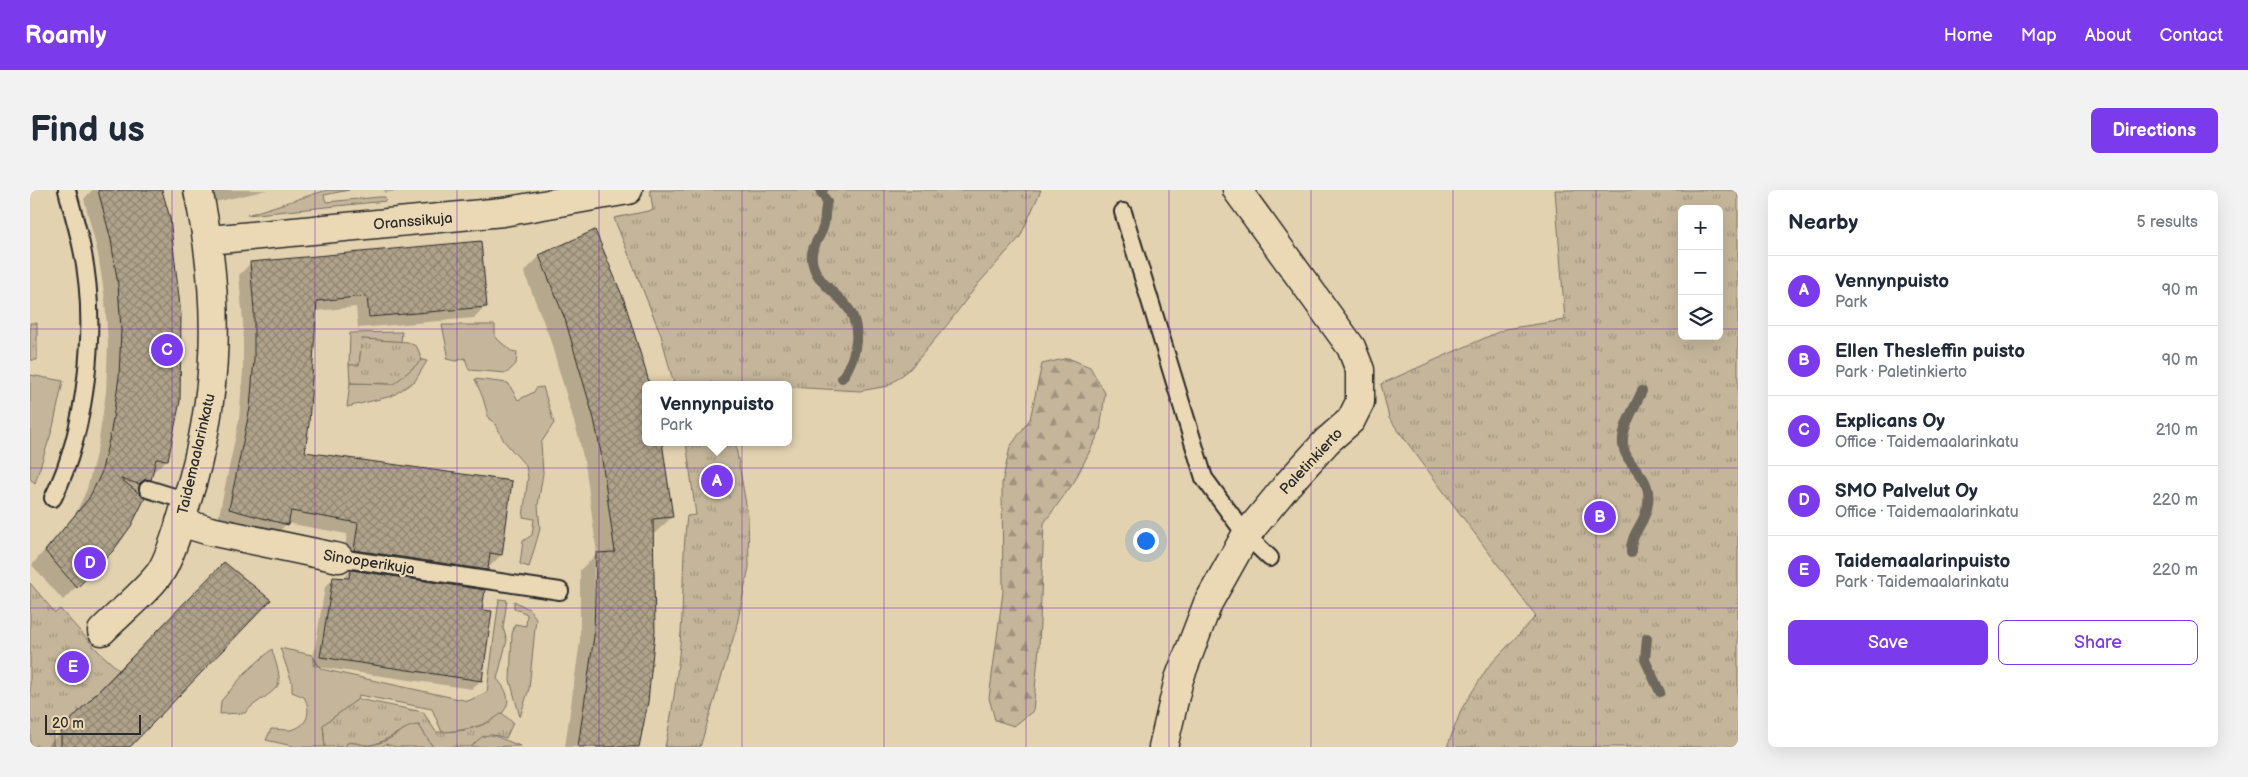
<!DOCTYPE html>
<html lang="en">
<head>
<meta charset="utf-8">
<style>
  body { margin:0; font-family:"Balsamiq Sans",sans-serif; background:#f2f2f3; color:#1f2937 }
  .controls { position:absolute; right:15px; top:15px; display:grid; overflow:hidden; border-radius:8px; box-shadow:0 5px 20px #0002 }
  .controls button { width:45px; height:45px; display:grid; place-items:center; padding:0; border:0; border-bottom:1px solid #e0e1e3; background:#fff; color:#1f2937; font:25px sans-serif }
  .scale { position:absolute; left:15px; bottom:12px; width:96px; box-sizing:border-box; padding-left:5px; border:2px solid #2b2b2b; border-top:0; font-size:14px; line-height:18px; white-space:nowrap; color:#2b2b2b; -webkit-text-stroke:4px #ebd9b6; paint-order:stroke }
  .you { position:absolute; left:1115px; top:350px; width:18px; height:18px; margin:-12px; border:4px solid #fff; border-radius:50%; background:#1a73e8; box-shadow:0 0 0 8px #1a73e833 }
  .badge { display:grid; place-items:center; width:32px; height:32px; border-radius:50%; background:#7c3aed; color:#fff; font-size:16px; font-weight:700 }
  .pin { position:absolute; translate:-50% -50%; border:2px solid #fff; box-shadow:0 1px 5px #0006 }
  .popup { position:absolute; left:612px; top:191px; width:150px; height:65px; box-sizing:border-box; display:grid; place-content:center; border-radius:8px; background:#fff; filter:drop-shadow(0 1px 4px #0005); font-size:16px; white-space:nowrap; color:#747a83 }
  .popup b { font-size:19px; color:#1f2937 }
  .popup::after { content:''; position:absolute; left:50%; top:100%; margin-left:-10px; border:10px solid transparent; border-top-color:#fff }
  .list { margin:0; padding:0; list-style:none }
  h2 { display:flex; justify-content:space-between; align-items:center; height:65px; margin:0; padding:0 20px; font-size:21px }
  h2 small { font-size:16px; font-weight:400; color:#747a83 }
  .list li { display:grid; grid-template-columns:32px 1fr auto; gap:15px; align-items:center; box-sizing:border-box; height:70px; padding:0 20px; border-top:1px solid #e0e1e3 }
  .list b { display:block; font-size:19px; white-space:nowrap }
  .list p { margin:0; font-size:16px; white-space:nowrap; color:#747a83 }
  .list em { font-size:16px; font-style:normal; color:#747a83 }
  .actions { display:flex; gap:10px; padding:15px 20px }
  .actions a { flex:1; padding:11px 0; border:1px solid #7c3aed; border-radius:8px; text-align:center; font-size:18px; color:#7c3aed }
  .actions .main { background:#7c3aed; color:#fff }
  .icon { flex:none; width:28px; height:28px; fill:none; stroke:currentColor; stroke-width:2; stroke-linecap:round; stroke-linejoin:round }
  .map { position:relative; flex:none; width:1708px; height:557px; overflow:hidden; border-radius:8px }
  header { display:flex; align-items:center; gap:30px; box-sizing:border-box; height:70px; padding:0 25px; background:#7c3aed; color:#fff }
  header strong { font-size:24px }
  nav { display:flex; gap:28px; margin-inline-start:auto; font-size:18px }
  .intro { display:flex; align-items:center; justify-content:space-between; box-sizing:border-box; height:120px; padding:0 30px }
  h1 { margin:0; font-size:35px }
  .button { padding:12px 22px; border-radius:8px; background:#7c3aed; color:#fff; font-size:18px; font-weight:700 }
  main { display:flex; gap:30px; padding:0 30px }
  aside { flex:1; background:#fff; border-radius:8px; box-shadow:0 5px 20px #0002 }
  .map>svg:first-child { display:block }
  .green { fill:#c5b69b; stroke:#787063 }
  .forest { fill:url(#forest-firs); stroke:#787063 }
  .park { fill:url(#park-tufts); stroke:#787063; fill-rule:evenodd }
  .shadow { fill:#0003; fill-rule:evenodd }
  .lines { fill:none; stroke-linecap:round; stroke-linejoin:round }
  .stream { stroke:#6e685b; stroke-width:10 }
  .building { fill:url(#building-cross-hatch); stroke:#2b2b2b }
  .service-casing { stroke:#2b2b2b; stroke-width:20 }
  .minor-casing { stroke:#2b2b2b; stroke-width:31 }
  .tertiary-casing { stroke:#2b2b2b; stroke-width:31 }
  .service { stroke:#ebd9b6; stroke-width:16 }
  .minor { stroke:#ebd9b6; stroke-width:28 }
  .tertiary { stroke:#ebd9b6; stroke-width:28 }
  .grid { fill:none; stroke:#7b2cbf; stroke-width:1; stroke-opacity:0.55 }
  .labels { text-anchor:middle; stroke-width:4.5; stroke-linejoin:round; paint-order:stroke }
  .street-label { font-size:15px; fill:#2b2b2b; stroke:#ebd9b6 }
</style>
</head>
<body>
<header>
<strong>Roamly</strong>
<nav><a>Home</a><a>Map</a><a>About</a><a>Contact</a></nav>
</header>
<div class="intro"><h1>Find us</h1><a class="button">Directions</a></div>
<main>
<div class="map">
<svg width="1708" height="557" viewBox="0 0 1708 557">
  <defs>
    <pattern id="forest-firs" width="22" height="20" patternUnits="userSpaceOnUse" patternTransform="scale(1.25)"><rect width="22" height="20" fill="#c5b69b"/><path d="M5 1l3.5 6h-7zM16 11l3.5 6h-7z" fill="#a0947f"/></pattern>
    <pattern id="park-tufts" width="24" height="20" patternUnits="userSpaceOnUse" patternTransform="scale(1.25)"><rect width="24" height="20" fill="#c5b69b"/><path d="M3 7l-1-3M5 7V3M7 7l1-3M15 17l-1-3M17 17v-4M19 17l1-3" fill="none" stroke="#a0947f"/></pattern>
    <pattern id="building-cross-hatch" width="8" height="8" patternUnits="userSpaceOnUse" patternTransform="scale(1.25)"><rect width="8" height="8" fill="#b0a38b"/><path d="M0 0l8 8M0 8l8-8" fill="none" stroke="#8f8572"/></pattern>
  </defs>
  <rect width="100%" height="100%" fill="#e3d2b0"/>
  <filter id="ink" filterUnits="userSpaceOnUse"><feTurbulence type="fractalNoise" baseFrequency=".02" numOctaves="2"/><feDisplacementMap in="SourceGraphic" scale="10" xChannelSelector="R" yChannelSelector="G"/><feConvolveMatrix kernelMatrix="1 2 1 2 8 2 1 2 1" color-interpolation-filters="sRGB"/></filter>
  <g filter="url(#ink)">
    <!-- green -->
    <path class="green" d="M 297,0 L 319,0 L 294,5 L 296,12 L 350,7 L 355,7 L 356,11 L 217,25 Z
      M 412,135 L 465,135 L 465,147 L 481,161 L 487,162 L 486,174 L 477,183 L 439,180 L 435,168 L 426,171 L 416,169 L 418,164 Z
      M 372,142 L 371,152 L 332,149 L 329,176 L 319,175 L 320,143 Z
      M 392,170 L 397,171 L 385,191 L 362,206 L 317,217 L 320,193 L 363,194 Z
      M 0,185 L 33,191 L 23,237 L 5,293 L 0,289 Z
      M 445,189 L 478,193 L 488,210 L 504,202 L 506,198 L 513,197 L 524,233 L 511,253 L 513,283 L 508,315 L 510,339 L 499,377 L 490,374 L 493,351 L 502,345 L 504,329 L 493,327 L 498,287 L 496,276 L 474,251 L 465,233 L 459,229 L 453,208 Z
      M 469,409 L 477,410 L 473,438 L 477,450 L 467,489 C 503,528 439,541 412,542 L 402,519 L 329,505 L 328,509 L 293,535 L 295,557 L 267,557 L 236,550 L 241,539 C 246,539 255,540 260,540 C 278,537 282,521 274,507 L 262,502 L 262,492 L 250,458 L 282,465 L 291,479 L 438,511 L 457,502 Z
      M 484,411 L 499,419 L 506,428 L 499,499 L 490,527 L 480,490 L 482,444 L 485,434 L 496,436 L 497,424 L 484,418 Z
      M 242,459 C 244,469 250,481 249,491 C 249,502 223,512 215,523 L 190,524 L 191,511 L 215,483 Z
      M 381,534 L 389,535 L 403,557 L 366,557 L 355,554 L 352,557 L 315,557 L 316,553 C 325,551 333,556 341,555 C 356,553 369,543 381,534 Z
      M 460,544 L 490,556 L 441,557 L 451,547 Z"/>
    <!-- forest -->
    <path class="forest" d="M 1038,168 L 1060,177 L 1075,203 L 1070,241 L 1044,292 L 1014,333 L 1009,457 L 1003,521 L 984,536 L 965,530 L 959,508 L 973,402 L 972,293 L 980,257 L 1000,229 L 1012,174 Z"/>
    <!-- park -->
    <path class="park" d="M 620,0 L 1011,0 L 990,47 L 948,94 L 917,135 L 879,180 L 858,196 L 830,201 L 758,197 L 758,195 L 644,195 L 631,145 L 584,28 L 623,20 Z
      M 1525,0 L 1708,0 L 1708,557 L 1417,557 L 1432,518 L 1458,477 L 1506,426 L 1359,228 L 1351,194 L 1475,139 L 1535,130 ZM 1652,19 L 1689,19 L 1689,146 L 1652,146 Z
      M 0,133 L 7,133 L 7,170 L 0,170 Z
      M 332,149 L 378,152 L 387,157 L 392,170 L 364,194 L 320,193 L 319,175 L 329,175 Z
      M 656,252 L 707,252 L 706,257 L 718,326 L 719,377 L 706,439 L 670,557 L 635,557 C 643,519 648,481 651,442 C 654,403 652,365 657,326 L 666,325 Z
      M 0,393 L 25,423 L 30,419 L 69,462 L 89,480 L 31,540 L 26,540 L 23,544 L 23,557 L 0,557 Z
      M 328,509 L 393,522 L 406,542 C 432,542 452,539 472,523 L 483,533 L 476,548 C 458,543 454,543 441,557 L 403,557 L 389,535 C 375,534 357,553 340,555 C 333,556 325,551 317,553 L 315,557 L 295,557 L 293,535 Z"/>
    <!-- shadow -->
    <path class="shadow" d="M 62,0 L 131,0 L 137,270 L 122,283 L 120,289 L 106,303 L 82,361 L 33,410 L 2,375 L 46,323 L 57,299 L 68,256 L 76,202 L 78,154 L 75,109 L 68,64 L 54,9 Z
      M 177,0 L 237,0 L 181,13 Z
      M 354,0 L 373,0 L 355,3 Z
      M 510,66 L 616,195 L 616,252 L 642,327 L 625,343 L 622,343 L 607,557 L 535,557 L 550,451 L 550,380 L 567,364 L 556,280 L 548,245 L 519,146 L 494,82 ZM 564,378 L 567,378 L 566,440 L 564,440 Z
      M 221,73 L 456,116 L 444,128 L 328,138 L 326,117 L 285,121 L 273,263 L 471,365 L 460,376 L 457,376 L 457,380 L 445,391 L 313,371 L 317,344 L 257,333 L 246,345 L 188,330 L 209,230 L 213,181 L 213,132 L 209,85 Z
      M 321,381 L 451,421 L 451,490 L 442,499 L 282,476 L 295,397 L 304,388 L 313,389 Z
      M 182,386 L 98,557 L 19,557 L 19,554 Z"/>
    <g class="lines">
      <!-- stream -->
      <path class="stream" d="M 793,0 L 791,2 L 797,12 C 794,21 796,30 793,38 C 788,52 777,60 784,78 C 789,92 804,102 814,113 C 834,134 827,167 812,188
        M 1601,363 C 1600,342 1616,334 1618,313 C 1622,283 1596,278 1593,255 C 1591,238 1605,217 1612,201
        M 1617,448 L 1615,470 L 1630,502"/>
    </g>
    <!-- building -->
    <path class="building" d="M 68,0 L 132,0 L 140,28 L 151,125 L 150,211 L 138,270 L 126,269 L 121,290 L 115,289 L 109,294 L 91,289 L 115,308 L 101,336 L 83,361 L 47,398 L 15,361 L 59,308 L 71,284 L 81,241 L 89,187 L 91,140 L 88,95 L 81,50 Z
      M 565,40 L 594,110 L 620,195 L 616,195 L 616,252 L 632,252 L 643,327 L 623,329 L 625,441 L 618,512 L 609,557 L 548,557 L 564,446 L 566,363 L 585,362 L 571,263 L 564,229 L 535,129 L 509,65 Z
      M 451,51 L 457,117 L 339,127 L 337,106 L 287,111 L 279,234 L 275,262 L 482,291 L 472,365 L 460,363 L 458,380 L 324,360 L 328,333 L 261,321 L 258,335 L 199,319 L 220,218 L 224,169 L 224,120 L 220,72 Z
      M 194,372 L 241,410 L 100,557 L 31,557 L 31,540 Z
      M 321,380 L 455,400 L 452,420 L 462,421 L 452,491 L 290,467 L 303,387 L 319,388 Z"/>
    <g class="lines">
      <defs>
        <path id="service" d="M 1093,22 L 1174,288 L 1216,345 L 1240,368
          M 118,299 L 157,311
          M 23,308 C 57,240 68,134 52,59 C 48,39 42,20 37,0
          M 309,368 L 530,401"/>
        <path id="minor" d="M 179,50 L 473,22 L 598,0
          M 150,332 L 180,341 L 309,368
          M 72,441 C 87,425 124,395 133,378 C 144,357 150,333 157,310 C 190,205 191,107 168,0"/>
        <path id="tertiary" d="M 1133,557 L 1149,489 L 1178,413 L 1216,345 L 1258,294 L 1297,251 L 1321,230 L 1330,212 L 1330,180 L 1321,157 L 1207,0"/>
      </defs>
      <!-- service casing -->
      <use href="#service" class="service-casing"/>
      <!-- minor casing -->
      <use href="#minor" class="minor-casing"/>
      <!-- tertiary casing -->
      <use href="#tertiary" class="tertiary-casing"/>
      <!-- service -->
      <use href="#service" class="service"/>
      <!-- minor -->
      <use href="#minor" class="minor"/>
      <!-- tertiary -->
      <use href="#tertiary" class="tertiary"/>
    </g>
  </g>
  <!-- grid -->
  <path class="grid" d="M 142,0 L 142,557M 285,0 L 285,557M 427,0 L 427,557M 569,0 L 569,557M 712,0 L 712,557M 854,0 L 854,557M 996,0 L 996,557M 1139,0 L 1139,557M 1281,0 L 1281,557M 1423,0 L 1423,557M 1566,0 L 1566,557M 0,139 L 1652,139M 1689,139 L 1708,139M 0,278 L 1708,278M 0,418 L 1708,418"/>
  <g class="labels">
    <!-- street labels -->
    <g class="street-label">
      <text transform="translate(383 31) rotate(-5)" y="5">Oranssikuja</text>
      <text transform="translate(166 264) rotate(-77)" y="5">Taidemaalarinkatu</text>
      <text transform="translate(1281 271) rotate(-47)" y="5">Paletinkierto</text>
      <text transform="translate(339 372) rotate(9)" y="5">Sinooperikuja</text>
    </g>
  </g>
</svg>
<div class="controls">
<button>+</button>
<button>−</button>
<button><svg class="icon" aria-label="layers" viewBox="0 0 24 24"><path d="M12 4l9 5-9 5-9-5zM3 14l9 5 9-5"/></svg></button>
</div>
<div class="scale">20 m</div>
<div class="you"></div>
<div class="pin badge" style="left:687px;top:291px">A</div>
<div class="popup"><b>Vennynpuisto</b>Park</div>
<div class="pin badge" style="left:1570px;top:327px">B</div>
<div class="pin badge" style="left:137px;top:160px">C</div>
<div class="pin badge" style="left:60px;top:373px">D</div>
<div class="pin badge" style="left:43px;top:477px">E</div>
</div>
<aside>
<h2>Nearby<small>5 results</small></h2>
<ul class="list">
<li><span class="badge">A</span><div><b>Vennynpuisto</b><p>Park</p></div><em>90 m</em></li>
<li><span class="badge">B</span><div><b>Ellen Thesleffin puisto</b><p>Park · Paletinkierto</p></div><em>90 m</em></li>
<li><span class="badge">C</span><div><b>Explicans Oy</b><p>Office · Taidemaalarinkatu</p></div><em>210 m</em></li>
<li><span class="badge">D</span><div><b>SMO Palvelut Oy</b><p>Office · Taidemaalarinkatu</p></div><em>220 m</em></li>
<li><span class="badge">E</span><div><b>Taidemaalarinpuisto</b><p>Park · Taidemaalarinkatu</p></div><em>220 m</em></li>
</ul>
<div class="actions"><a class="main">Save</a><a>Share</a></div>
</aside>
</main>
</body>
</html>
